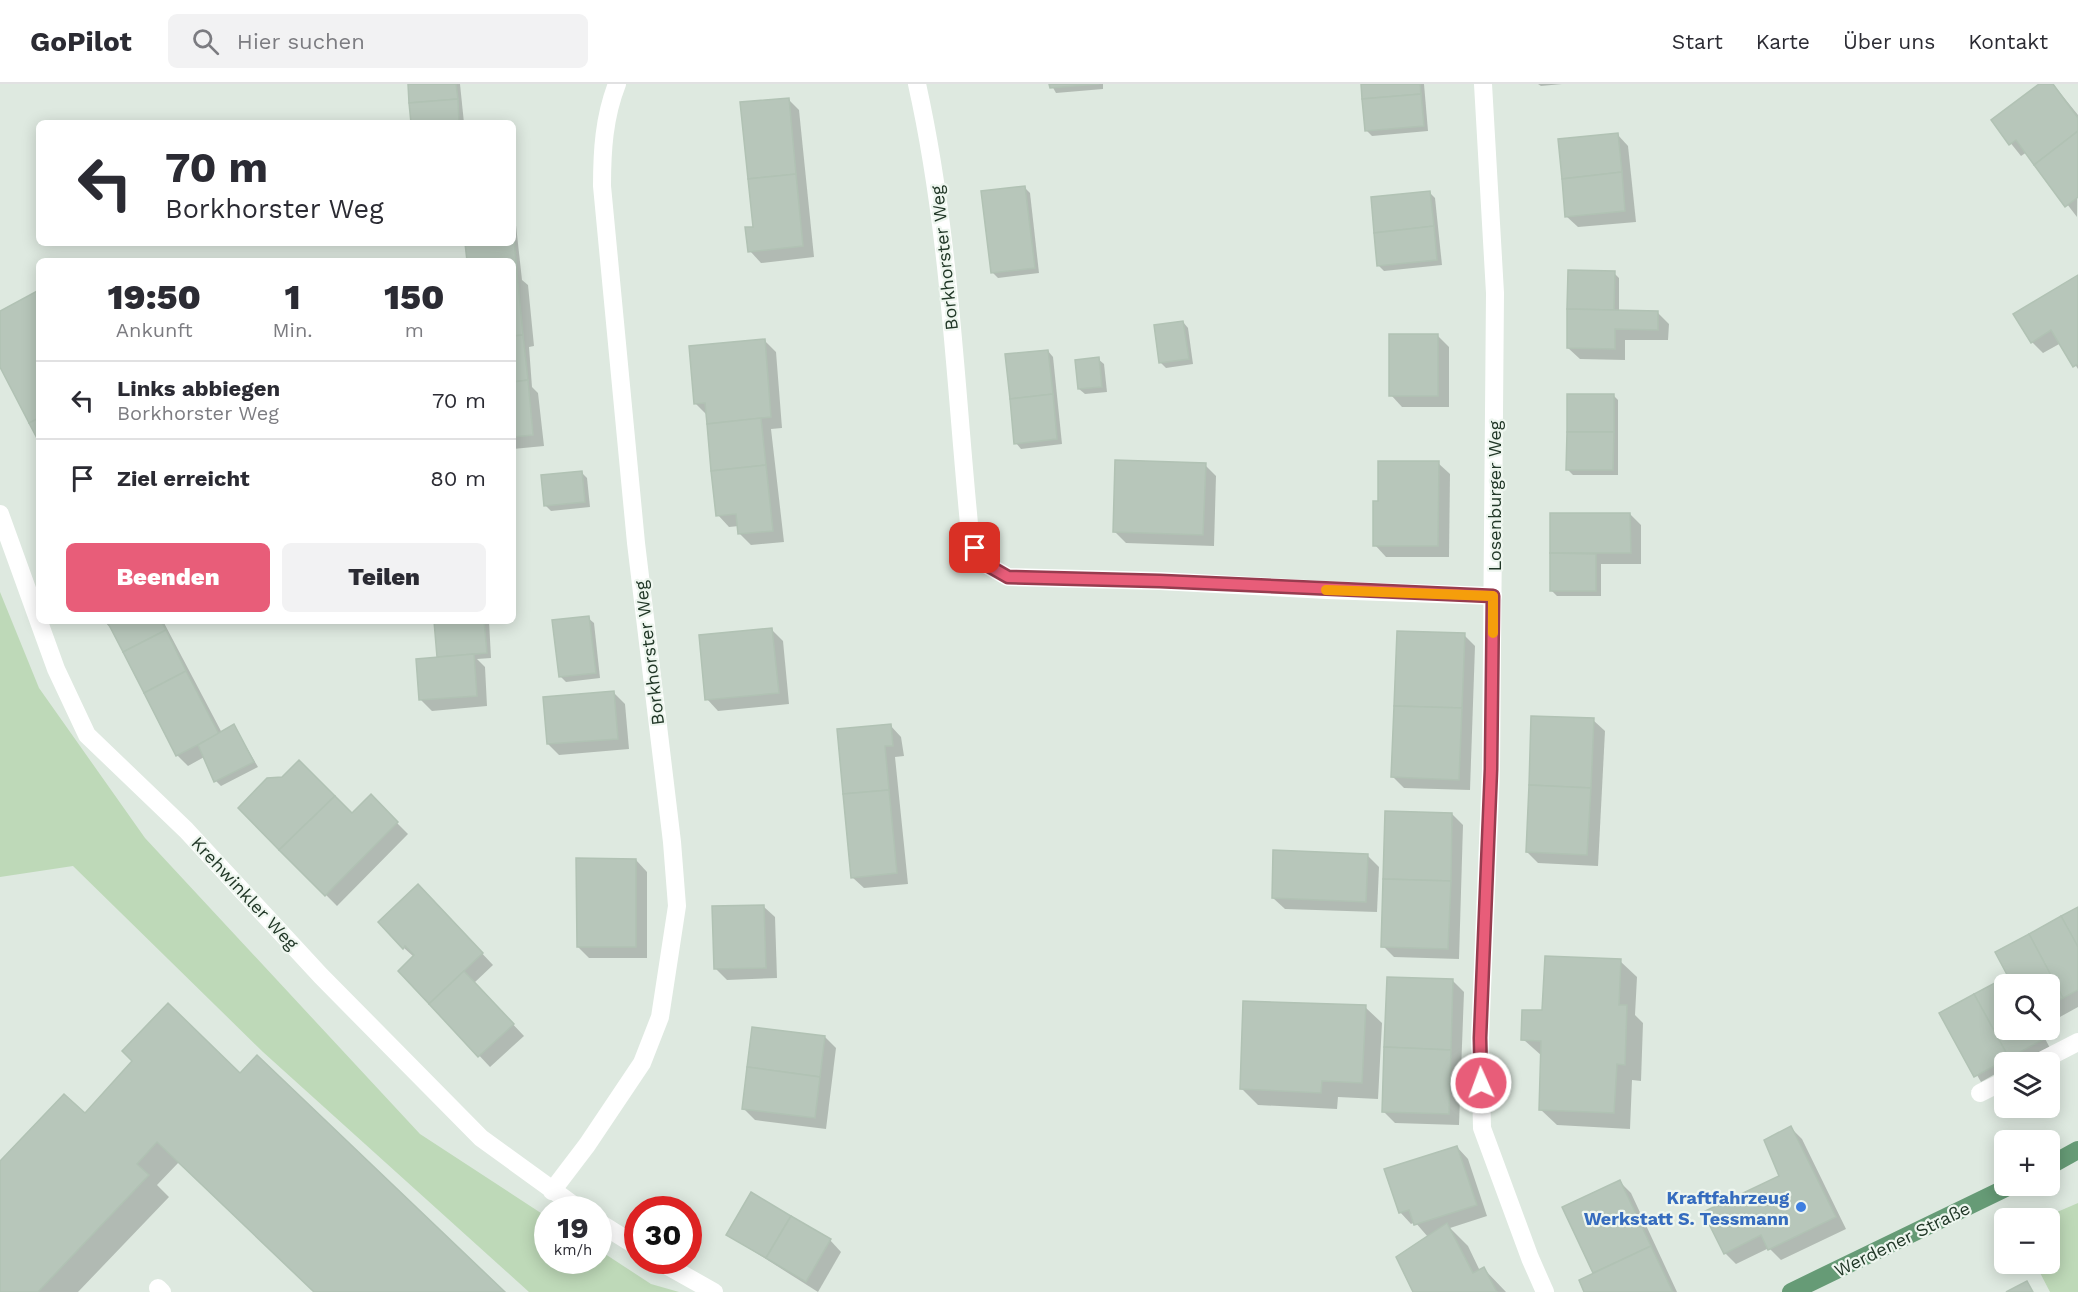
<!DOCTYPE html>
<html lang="de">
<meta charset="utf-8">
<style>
body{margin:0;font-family:"Work Sans",sans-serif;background:#f2f2f3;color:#2b2b33;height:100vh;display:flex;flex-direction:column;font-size:22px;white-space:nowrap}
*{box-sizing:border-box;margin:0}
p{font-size:20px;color:#7c7c81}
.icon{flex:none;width:33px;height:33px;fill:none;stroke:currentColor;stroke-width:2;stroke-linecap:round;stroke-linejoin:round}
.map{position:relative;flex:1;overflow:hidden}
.side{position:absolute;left:36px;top:174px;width:480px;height:366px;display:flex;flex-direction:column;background:#fff;border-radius:9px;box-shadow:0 3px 15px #0003}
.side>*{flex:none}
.banner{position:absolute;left:36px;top:36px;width:480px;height:126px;border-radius:9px;box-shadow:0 3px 15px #0003;background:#fff;color:#2b2b33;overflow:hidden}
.fabs{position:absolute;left:1994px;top:890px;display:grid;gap:12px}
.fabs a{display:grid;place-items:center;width:66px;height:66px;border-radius:9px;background:#fff;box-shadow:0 3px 15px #0003;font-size:30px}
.speed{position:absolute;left:534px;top:1112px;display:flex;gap:12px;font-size:30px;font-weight:700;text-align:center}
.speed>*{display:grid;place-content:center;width:78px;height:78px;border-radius:50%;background:#fff;box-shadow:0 3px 15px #0003;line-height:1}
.speed small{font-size:15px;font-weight:400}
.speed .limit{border:9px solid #d22;background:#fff;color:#111}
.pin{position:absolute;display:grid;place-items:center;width:51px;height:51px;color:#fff;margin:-26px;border-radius:12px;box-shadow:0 3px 9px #0006}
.me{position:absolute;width:66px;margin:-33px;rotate:358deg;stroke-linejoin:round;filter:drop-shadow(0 0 4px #0008)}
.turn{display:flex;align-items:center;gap:21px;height:126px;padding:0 30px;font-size:27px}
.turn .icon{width:78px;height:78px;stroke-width:2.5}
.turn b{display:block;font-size:42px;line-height:51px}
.eta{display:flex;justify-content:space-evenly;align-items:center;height:102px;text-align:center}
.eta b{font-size:36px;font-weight:800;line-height:42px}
.cta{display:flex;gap:12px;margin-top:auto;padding:12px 30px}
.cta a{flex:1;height:69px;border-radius:9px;background:#e85d79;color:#fff;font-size:24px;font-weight:800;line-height:69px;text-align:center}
.cta a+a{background:#f2f2f3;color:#2b2b33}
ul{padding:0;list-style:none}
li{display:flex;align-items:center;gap:18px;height:78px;padding:0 30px;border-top:2px solid #e1e1e2}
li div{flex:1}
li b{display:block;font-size:22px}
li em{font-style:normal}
header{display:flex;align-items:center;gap:36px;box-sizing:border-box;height:84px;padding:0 30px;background:#fff;border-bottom:2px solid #e1e1e2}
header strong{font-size:28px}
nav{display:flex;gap:33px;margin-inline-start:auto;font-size:21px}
.search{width:420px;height:54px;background:#f2f2f3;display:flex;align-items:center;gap:15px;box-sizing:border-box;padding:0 21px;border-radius:9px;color:#7c7c81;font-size:22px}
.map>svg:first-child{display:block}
</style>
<header>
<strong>GoPilot</strong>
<div class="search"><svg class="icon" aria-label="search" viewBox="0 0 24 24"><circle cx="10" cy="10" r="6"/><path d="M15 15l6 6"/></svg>Hier suchen</div>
<nav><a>Start</a><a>Karte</a><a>Über uns</a><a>Kontakt</a></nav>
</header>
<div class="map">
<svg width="2078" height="1208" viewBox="0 0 2078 1208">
<rect width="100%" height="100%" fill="#dee9e0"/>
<g fill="#bed9b8">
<path d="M 0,508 L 39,604 L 145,754 L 420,1050 L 547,1133 L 548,1176 L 598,1176 L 599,1166 L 651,1200 L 679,1208 L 529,1208 L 263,968 L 73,782 L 0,793 Z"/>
<path d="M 2078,1119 L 2078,1208 L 2050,1208 L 2035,1179 L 2049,1179 L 2049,1134 L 2043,1134 Z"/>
</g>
<g fill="#0003">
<path d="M 409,0 L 460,0 L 464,39 L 413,39 Z"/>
<path d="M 1051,0 L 1103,0 L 1103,5 L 1056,9 Z"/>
<path d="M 1363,0 L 1424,0 L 1428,47 L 1372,52 L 1367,47 Z"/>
<path d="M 1538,0 L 1562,0 L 1541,2 Z"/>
<path d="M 2042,0 L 2053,0 L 2078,31 L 2077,133 L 2027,68 L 2021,72 L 1993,37 Z"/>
<path d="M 788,15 L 799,26 L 814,173 L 761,179 L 750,167 Z"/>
<path d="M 1617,50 L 1628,62 L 1636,138 L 1578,143 L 1566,132 Z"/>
<path d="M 1024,103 L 1030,109 L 1039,189 L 998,194 L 992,188 Z"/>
<path d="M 1430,109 L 1435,114 L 1442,181 L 1384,187 L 1379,182 Z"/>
<path d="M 513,114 L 522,196 L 528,201 L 534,262 L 529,263 L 532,303 L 538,309 L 544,362 L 513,365 L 513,177 L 469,177 L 467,159 L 513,159 Z"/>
<path d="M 1569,188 L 1614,189 L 1619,194 L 1619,228 L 1658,229 L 1669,240 L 1668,256 L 1625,256 L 1625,276 L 1580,275 L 1568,264 Z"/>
<path d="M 2078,193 L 2078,285 L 2061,259 L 2043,269 L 2032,258 Z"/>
<path d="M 1183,238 L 1188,244 L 1193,280 L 1166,284 L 1161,279 Z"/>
<path d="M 1437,251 L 1449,263 L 1449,323 L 1402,323 L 1391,311 Z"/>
<path d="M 764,256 L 776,268 L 782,344 L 771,345 L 784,458 L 751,461 L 740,450 L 739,442 L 729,443 L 718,431 L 707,331 L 695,319 Z"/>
<path d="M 1048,267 L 1053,273 L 1062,360 L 1021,365 L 1016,359 Z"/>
<path d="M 1098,275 L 1104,280 L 1107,308 L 1085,310 L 1079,305 Z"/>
<path d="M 1613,311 L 1618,316 L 1618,391 L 1573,391 L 1568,386 Z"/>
<path d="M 1438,379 L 1450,390 L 1449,473 L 1386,473 L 1375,461 L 1380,418 Z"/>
<path d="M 1205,381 L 1216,392 L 1214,462 L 1126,459 L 1114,447 Z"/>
<path d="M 582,389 L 587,394 L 590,423 L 551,427 L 546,422 Z"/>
<path d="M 1551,430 L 1630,430 L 1641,441 L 1641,480 L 1601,480 L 1601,512 L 1557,512 L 1551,506 Z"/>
<path d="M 588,534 L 594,539 L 600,594 L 566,598 L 560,592 Z"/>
<path d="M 104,537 L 163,537 L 222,649 L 234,642 L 258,683 L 221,702 L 216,697 L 206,672 L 188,682 L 177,671 L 114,548 Z"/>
<path d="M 436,537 L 489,537 L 491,574 L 477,575 L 485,583 L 487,622 L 432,627 L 421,616 L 438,574 Z"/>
<path d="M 772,546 L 783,557 L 789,620 L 718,627 L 707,615 Z"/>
<path d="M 1464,551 L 1475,562 L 1470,706 L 1404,704 L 1393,693 Z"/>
<path d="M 614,609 L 625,620 L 629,665 L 559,671 L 548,660 Z"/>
<path d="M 1593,636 L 1605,647 L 1598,782 L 1538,779 L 1527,768 Z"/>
<path d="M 890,641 L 901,653 L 904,672 L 895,673 L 908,800 L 864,804 L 852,793 Z"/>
<path d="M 371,713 L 408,750 L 337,822 L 240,724 L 352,731 Z"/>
<path d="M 1452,730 L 1463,741 L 1459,875 L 1394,873 L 1383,862 Z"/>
<path d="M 1368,772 L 1379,783 L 1377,828 L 1285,825 L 1273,814 Z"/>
<path d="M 636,776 L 647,788 L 647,874 L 589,874 L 578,863 Z"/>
<path d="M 429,813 L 493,881 L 474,899 L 524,952 L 490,983 L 400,887 L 414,873 L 404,864 Z"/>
<path d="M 763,822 L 775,833 L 777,894 L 727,896 L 716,885 Z"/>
<path d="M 2078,825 L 2078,923 L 2049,939 L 2049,900 L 2004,900 L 2004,945 L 2040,945 L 2052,968 L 2033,978 L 2004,978 L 2004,985 L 1981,998 L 1941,929 L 2010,892 Z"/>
<path d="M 1620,877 L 1637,893 L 1635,931 L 1643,939 L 1641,997 L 1632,996 L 1630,1045 L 1557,1041 L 1540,1025 L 1542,972 L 1523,955 L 1544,928 Z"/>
<path d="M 1453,897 L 1464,908 L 1459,1041 L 1395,1039 L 1384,1028 Z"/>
<path d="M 1365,923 L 1382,939 L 1378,1015 L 1338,1013 L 1337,1025 L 1258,1021 L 1242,1005 Z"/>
<path d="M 825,953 L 836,964 L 826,1045 L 755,1036 L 744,1025 Z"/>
<path d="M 240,991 L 502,1208 L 315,1208 L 179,1078 L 157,1101 L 169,1113 L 78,1208 L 0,1208 L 0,1079 L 85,1031 Z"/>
<path d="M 1791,1044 L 1802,1055 L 1846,1145 L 1781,1176 L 1769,1164 L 1736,1180 L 1725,1169 L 1781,1092 Z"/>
<path d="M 1457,1063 L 1468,1075 L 1487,1132 L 1450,1144 L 1468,1162 L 1480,1187 L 1484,1185 L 1506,1208 L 1414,1208 L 1428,1153 L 1415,1138 L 1411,1140 L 1400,1128 Z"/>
<path d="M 1620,1098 L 1631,1109 L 1677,1208 L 1586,1208 L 1595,1190 L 1564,1124 Z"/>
<path d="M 728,1151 L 830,1156 L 841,1168 L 818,1208 Z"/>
</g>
<g fill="#b7c6ba" stroke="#b1c2b4" stroke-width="1.5">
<path d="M 408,0 L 456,0 L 458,15 L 409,19 Z"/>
<path d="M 1049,0 L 1099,0 L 1050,4 Z"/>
<path d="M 1361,0 L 1420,0 L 1421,10 L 1362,15 Z"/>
<path d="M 2039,0 L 2053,0 L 2078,34 L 2078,47 L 2034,81 L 2016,56 L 2009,61 L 1991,36 Z"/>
<path d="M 1421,10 L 1424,42 L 1365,47 L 1362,15 Z"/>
<path d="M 789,14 L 796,90 L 748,95 L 740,18 Z"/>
<path d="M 458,15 L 459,39 L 411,39 L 409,19 Z"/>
<path d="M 2078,47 L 2078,113 L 2065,123 L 2034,81 Z"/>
<path d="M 1618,49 L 1622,88 L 1562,95 L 1558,55 Z"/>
<path d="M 1622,88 L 1625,127 L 1565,133 L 1562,95 Z"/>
<path d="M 796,90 L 803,162 L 748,168 L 745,143 L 753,143 L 748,95 Z"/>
<path d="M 1025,102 L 1035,184 L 991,189 L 981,107 Z"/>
<path d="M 1430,107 L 1434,142 L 1374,149 L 1371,113 Z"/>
<path d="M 1434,142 L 1437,176 L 1377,182 L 1374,149 Z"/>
<path d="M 513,143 L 517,189 L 513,189 L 513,177 L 467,177 L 465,159 L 513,159 Z"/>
<path d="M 1568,186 L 1615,187 L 1614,226 L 1567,225 Z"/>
<path d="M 513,189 L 517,189 L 523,251 L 513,252 Z"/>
<path d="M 2078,191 L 2078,280 L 2073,283 L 2051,246 L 2031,259 L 2013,230 Z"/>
<path d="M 39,206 L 39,334 L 29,339 L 0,283 L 0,227 Z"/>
<path d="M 1567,225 L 1658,227 L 1658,246 L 1615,245 L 1615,265 L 1567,264 Z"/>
<path d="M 1183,237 L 1189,275 L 1159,279 L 1154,241 Z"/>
<rect x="1389" y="250" width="49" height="62"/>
<path d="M 523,251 L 528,296 L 513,298 L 513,252 Z"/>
<path d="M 765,255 L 771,333 L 707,340 L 705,319 L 694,320 L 689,262 Z"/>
<path d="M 1048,266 L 1053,310 L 1010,315 L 1005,270 Z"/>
<path d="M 1099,273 L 1102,303 L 1078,305 L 1075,276 Z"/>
<path d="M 528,296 L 533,351 L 513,353 L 513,298 Z"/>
<path d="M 1053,310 L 1057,355 L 1014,360 L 1010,315 Z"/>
<rect x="1567" y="310" width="47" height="38"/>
<path d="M 39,334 L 39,358 L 29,339 Z"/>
<path d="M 761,334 L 766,381 L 711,387 L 707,340 Z"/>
<path d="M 1567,348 L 1614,348 L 1613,386 L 1566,386 Z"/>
<path d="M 1115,376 L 1206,379 L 1203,451 L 1113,448 Z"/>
<path d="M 1378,377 L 1439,377 L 1438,462 L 1373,462 L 1373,417 L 1378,417 Z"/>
<path d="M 766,381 L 773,447 L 738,450 L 736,430 L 716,432 L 711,387 Z"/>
<path d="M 582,387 L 585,418 L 544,422 L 541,391 Z"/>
<path d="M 1550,429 L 1630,429 L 1631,469 L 1550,469 Z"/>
<path d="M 1550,469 L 1596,470 L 1596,507 L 1550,507 Z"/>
<path d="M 589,532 L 596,589 L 559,593 L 552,536 Z"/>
<path d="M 111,537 L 161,537 L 166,546 L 123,568 L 108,539 Z"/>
<path d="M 434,537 L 484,537 L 487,569 L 437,573 Z"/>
<path d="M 772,544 L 779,609 L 705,616 L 699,551 Z"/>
<path d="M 166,546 L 186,587 L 144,609 L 123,568 Z"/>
<path d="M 1397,547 L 1465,549 L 1462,624 L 1394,622 Z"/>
<path d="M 474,570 L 477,612 L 419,616 L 416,575 Z"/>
<path d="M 186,587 L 219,650 L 176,672 L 144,609 Z"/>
<path d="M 614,607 L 618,655 L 547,660 L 543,613 Z"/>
<path d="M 1394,622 L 1462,624 L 1459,696 L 1391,693 Z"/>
<path d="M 1531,632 L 1594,634 L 1591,704 L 1529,701 Z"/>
<path d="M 234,640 L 254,678 L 214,698 L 198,661 Z"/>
<path d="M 891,640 L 893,662 L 885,662 L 889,706 L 843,710 L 837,645 Z"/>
<path d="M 299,676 L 335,712 L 279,766 L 238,724 L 267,694 L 282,693 Z"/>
<path d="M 1529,701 L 1591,704 L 1587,771 L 1526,768 Z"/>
<path d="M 889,706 L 897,789 L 851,794 L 843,710 Z"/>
<path d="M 371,710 L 398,738 L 325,812 L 279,766 L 335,712 L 352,729 Z"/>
<path d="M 1385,727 L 1452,729 L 1451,797 L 1383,795 Z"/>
<path d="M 1273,766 L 1368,770 L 1366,818 L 1272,814 Z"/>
<path d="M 576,774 L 636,775 L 636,863 L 577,863 Z"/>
<path d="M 1383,795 L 1451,797 L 1448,865 L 1381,863 Z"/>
<path d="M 418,800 L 483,869 L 429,920 L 398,887 L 414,871 L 405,862 L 403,865 L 378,838 Z"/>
<path d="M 764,821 L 766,884 L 714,885 L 712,822 Z"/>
<path d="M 2078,823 L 2078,863 L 2061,832 Z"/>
<path d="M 2061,832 L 2078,863 L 2078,906 L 2063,914 L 2029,850 Z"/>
<path d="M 2029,850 L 2063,914 L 2049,922 L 2049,900 L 2012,900 L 1995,868 Z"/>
<path d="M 1545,872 L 1621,875 L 1619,921 L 1627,921 L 1625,981 L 1617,980 L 1614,1029 L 1539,1026 L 1541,957 L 1521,956 L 1522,926 L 1542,926 Z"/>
<path d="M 464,887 L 514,940 L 478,973 L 429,920 Z"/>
<path d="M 2008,892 L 2012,900 L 2004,900 L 2004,945 L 2036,945 L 2042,956 L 2009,974 L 1974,910 Z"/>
<path d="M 1387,893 L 1453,895 L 1451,966 L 1384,963 Z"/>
<path d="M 1974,910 L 2009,974 L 1974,993 L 1939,929 Z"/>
<path d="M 1243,917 L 1366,921 L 1362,999 L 1322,997 L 1321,1009 L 1240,1005 Z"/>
<path d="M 168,919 L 240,989 L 257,971 L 505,1208 L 314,1208 L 157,1058 L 137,1080 L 149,1091 L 38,1208 L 0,1208 L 0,1077 L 64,1010 L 85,1029 L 132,977 L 122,967 Z"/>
<path d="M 752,943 L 825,952 L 820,993 L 747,983 Z"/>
<path d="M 1384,963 L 1451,966 L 1449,1030 L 1382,1028 Z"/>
<path d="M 747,983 L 820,993 L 815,1034 L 742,1025 Z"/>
<path d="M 1791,1042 L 1836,1133 L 1768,1166 L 1761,1151 L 1724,1170 L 1703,1128 L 1779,1092 L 1764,1056 Z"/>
<path d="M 1457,1062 L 1477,1121 L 1414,1141 L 1409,1126 L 1399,1129 L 1384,1085 Z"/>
<path d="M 1620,1096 L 1651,1162 L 1593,1189 L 1562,1123 Z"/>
<path d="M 751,1108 L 791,1132 L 766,1174 L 726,1151 Z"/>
<path d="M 791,1132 L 831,1155 L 806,1198 L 766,1174 Z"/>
<path d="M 1447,1139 L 1473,1189 L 1484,1183 L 1497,1208 L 1413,1208 L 1396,1173 Z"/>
<path d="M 1651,1162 L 1673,1208 L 1584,1208 L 1579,1196 Z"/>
<path d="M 2027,1197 L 2033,1208 L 2006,1208 Z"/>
</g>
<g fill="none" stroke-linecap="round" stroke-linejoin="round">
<g stroke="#fff" stroke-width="18">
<path d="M 917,0 C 950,148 955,300 970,450 L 980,477 L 1008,493 L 1160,497 L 1327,506 L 1493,512"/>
<path d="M 1483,0 L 1495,209 L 1491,685 L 1480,954 L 1482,1044 L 1530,1174 L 1545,1208"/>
<path d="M 0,430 L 56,585 L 87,651 L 186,746 L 321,892 L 481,1054 L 579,1125"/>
<path d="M 2039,978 L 2078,958"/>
<path d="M 1980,1009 L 2004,997"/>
<path d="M 552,1107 L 587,1061 L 642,979 L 660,933 L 677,822 L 672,758 L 636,459 L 602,102 C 602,67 604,33 617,0"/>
<path d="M 598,1138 L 638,1163"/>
<path d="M 657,1176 L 714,1208"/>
<path d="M 158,1204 L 162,1208"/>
</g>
<g stroke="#669b76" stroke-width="18">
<path d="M 2049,1082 L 2078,1066"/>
<path d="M 1791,1208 L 2012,1101"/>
</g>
</g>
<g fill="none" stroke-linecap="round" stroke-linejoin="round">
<defs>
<path id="route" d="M 975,464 L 980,477 L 1008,493 L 1160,497 L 1493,512 L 1491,685 L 1480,954 L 1481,999"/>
</defs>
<use href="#route" stroke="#973c4f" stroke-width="15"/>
<use href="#route" stroke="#e85d79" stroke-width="10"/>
<path stroke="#f59e0b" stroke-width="10" d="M 1326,506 L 1493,512 L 1493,549"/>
</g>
<circle fill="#3f7fe0" stroke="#eef6ef" stroke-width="2" cx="1801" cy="1123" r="6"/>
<g text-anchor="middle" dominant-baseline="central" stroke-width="4.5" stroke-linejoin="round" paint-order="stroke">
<g font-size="18" fill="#213727" stroke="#eef6ef">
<text transform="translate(944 174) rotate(-96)">Borkhorster Weg</text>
<text transform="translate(1494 412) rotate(-90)">Losenburger Weg</text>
<text transform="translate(649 569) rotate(-97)">Borkhorster Weg</text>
<text transform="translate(245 809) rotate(47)">Krehwinkler Weg</text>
<text transform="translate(1902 1155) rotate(-26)">Werdener Straße</text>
</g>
<g font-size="18" font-weight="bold" fill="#366cbe" stroke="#eef6ef" text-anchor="end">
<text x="1789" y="1113">Kraftfahrzeug<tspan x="1789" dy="21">Werkstatt S. Tessmann</tspan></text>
</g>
</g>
</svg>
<div class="fabs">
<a><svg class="icon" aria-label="search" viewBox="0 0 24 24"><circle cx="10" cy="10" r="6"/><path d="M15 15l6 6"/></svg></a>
<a><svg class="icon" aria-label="layers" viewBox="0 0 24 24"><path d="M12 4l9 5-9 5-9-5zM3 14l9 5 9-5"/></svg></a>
<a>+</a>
<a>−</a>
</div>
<div class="speed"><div>19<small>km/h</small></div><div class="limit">30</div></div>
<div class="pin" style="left:975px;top:464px;background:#d93025"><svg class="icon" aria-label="arrive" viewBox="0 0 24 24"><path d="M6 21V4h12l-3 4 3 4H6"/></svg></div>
<svg class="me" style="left:1481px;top:999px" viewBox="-20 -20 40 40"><circle r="17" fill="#e85d79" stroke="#fff" stroke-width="3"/><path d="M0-11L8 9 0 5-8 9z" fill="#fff"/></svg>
<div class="banner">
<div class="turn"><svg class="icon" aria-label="left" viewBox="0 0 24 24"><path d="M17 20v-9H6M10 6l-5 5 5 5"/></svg><div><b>70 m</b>Borkhorster Weg</div></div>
</div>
<section class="side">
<div class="eta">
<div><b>19:50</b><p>Ankunft</p></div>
<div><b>1</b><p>Min.</p></div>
<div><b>150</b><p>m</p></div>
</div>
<ul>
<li><svg class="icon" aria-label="left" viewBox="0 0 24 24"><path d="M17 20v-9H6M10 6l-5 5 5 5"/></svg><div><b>Links abbiegen</b><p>Borkhorster Weg</p></div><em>70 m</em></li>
<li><svg class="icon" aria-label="arrive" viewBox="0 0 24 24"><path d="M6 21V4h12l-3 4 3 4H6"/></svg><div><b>Ziel erreicht</b></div><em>80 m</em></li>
</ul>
<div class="cta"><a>Beenden</a><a>Teilen</a></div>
</section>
</div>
